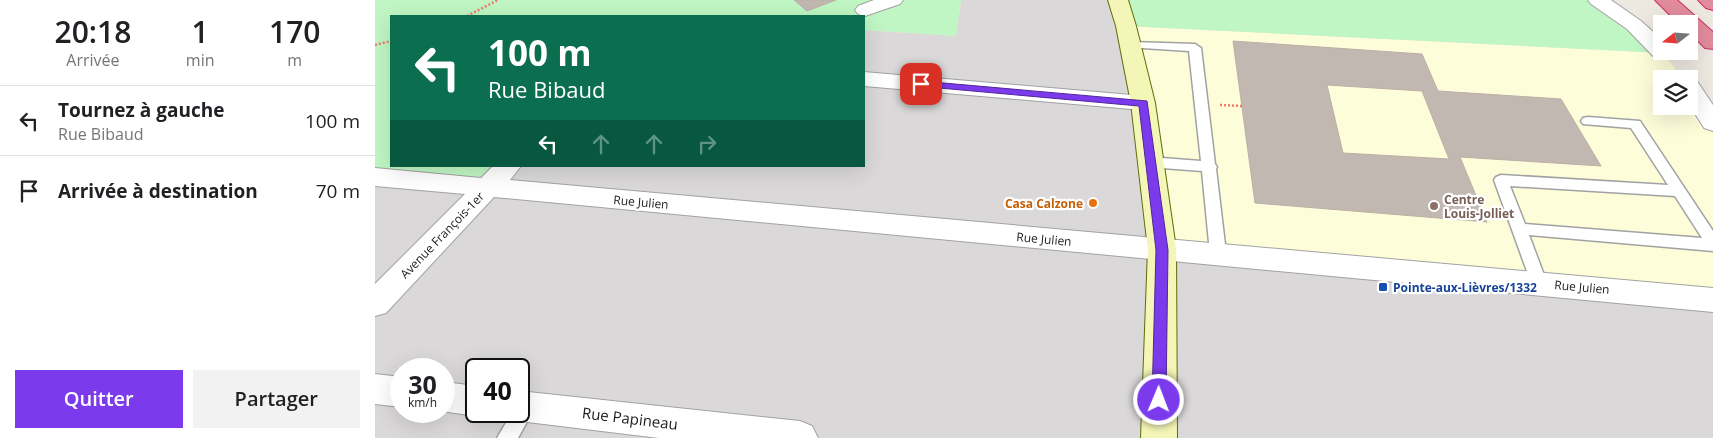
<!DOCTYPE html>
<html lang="fr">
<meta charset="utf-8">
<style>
body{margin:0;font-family:"Open Sans",sans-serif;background:#f2f2f2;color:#202124;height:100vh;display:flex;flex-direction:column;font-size:19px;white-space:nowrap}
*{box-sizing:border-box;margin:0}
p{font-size:16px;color:#757577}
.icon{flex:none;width:28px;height:28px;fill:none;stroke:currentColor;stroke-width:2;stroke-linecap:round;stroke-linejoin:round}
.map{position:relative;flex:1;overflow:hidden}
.side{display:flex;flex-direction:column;background:#fff;width:375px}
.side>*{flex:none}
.guide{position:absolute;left:15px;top:15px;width:475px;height:152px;border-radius:0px;box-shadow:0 5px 20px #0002;background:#0b6e4f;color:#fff;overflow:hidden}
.needle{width:32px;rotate:253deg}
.tools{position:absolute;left:1278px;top:15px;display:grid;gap:10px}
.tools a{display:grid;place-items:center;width:45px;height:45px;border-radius:0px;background:#fff;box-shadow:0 5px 20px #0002;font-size:25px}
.speed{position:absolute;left:15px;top:358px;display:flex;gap:10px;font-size:25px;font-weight:700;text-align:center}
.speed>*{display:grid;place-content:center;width:65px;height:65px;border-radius:50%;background:#fff;box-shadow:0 5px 20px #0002;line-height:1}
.speed small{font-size:12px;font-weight:400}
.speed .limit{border:2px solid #111;border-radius:8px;background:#fff;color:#111}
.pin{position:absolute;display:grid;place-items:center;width:42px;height:42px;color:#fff;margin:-21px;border-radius:10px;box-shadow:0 2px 8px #0006}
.me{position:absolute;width:55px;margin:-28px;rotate:1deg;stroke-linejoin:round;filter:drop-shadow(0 0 4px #0008)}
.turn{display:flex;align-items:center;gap:18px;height:105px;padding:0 15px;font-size:22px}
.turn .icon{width:65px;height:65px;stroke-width:2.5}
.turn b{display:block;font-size:35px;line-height:42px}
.lanes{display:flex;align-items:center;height:48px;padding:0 15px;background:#0003;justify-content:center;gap:25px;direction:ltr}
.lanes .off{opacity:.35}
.eta{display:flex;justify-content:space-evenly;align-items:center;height:85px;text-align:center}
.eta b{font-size:30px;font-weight:600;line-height:35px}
.button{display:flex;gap:10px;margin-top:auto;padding:10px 15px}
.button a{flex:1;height:58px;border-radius:0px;background:#7c3aed;color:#fff;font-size:20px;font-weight:600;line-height:58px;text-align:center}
.button a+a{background:#f2f2f2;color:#202124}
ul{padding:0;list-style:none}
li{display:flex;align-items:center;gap:15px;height:70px;padding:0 15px;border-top:1px solid #e0e0e0}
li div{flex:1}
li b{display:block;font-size:19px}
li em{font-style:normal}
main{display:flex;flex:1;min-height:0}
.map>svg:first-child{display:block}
</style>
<main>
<section class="side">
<div class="eta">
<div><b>20:18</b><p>Arrivée</p></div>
<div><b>1</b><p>min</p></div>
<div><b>170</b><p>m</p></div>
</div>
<ul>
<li><svg class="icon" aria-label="left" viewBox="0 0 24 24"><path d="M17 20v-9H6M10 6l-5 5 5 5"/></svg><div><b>Tournez à gauche</b><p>Rue Bibaud</p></div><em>100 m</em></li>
<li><svg class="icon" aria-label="arrive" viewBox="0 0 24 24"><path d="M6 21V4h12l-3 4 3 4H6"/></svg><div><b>Arrivée à destination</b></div><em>70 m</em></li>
</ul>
<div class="button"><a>Quitter</a><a>Partager</a></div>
</section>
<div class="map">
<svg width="1338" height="438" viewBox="0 0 1338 438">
<rect width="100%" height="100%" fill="#ede9e1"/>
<path fill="#dad8d8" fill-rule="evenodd" d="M 586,0 L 743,0 L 751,26 L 1338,300 L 1338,438 L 0,438 L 0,177 L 133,166 L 489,166 L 489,30 L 581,36 ZM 26,369 L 69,369 L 69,411 L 26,411 ZM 101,369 L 144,369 L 144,411 L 101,411 Z"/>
<path fill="#fdfdda" d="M 751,26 L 1288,53 L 1308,79 L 1286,79 L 1286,106 L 1314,106 L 1314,86 L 1338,123 L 1338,300 L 787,249 Z"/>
<g fill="#bff6c3">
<path d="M 0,0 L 586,0 L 581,36 L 489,30 L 489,16 L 16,16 L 16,166 L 133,166 L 113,188 L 0,177 Z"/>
<path d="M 743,0 L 1223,0 L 1259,25 L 1288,53 L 751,26 Z"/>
</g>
<g fill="#c1b8b1" stroke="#bdafa5" fill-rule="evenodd">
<path d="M 419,0 L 461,0 L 432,11 Z"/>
<path d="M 858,41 L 1047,54 L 1063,91 L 1186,99 L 1226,166 L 1085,157 L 1112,222 L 880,203 ZM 952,85 L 1047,91 L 1074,159 L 968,153 Z"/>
</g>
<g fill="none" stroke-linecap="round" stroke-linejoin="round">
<defs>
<g id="lane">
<path d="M 756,42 L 820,44 L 826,48 L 840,164 L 842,167 L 841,169 L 851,253 L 849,257 L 843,259 L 837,257 L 835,253 L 827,171 L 774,167 L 769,165 L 767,162 L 769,159 L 774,157 L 826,161 L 814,51 L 752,47 L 750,45 Z"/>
<path d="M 1213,117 L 1265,121 L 1338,231 L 1338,251 L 1154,235 L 1172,283 L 1170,288 L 1164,289 L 1158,288 L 1119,180 L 1121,177 L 1126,175 L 1293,185 L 1256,128 L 1208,124 L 1206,121 L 1208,118 ZM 1135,186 L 1300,196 L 1327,238 L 1150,224 Z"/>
<path d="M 151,399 L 158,401 L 160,407 L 143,438 L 122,438 L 138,411 L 144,411 L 144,401 Z"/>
</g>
<g id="street">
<path d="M 499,0 L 528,0 L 525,4 L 490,16 L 483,14 L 480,10 L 483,6 Z"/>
<path d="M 1213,0 L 1236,0 L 1266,21 L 1286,39 L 1286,51 L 1297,51 L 1294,56 L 1286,57 L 1278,56 L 1252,29 L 1216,4 Z"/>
<path d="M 489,72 L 768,96 L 776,98 L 780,103 L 776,108 L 768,110 L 489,86 Z"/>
<path d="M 1314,79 L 1322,81 L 1338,105 L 1338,131 L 1329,128 L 1314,104 Z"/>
<path d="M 118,166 L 146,166 L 135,180 L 1338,288 L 1338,312 L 119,197 L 11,313 L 0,316 L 0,284 L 90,194 L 0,186 L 0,168 L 106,178 Z"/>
<path d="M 0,374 L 26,377 L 26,407 L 0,404 Z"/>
<path d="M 69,382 L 101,386 L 101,411 L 113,412 L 101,416 L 66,411 L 69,411 Z"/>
<path d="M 144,391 L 425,421 L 437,426 L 443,438 L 284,438 L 144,421 L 132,417 L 129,411 L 144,411 Z"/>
</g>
<path id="secondary" d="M 733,0 L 753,0 L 761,26 L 780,103 L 801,249 L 802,438 L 766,438 L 773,249 L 756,103 L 741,26 Z"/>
<g id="highway">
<path d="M 1280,0 L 1302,0 L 1338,32 L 1338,49 L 1330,48 L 1314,32 L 1314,24 L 1304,24 Z"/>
<path d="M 1323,0 L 1338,0 L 1338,10 L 1331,8 Z"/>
</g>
</defs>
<use href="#lane" stroke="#a2a2a2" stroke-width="3"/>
<use href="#street" stroke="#a2a2a2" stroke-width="2"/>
<use href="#secondary" stroke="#616b0a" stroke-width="2"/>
<use href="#highway" stroke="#cd2c64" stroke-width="2"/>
<g stroke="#f2796d" stroke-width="2.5" stroke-dasharray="2 2" stroke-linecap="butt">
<path d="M 92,16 L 123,0"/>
<path d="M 0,45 L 16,41"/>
<path d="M 845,105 L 867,106"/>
</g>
<use href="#lane" fill="#fff" fill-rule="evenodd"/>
<use href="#street" fill="#fff" fill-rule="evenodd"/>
<use href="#secondary" fill="#f3f6b6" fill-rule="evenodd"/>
<use href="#highway" fill="#e18c9c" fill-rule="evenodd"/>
</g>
<path fill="#7c3aed" stroke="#51269a" d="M 546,81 L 772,101 L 793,250 L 791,400 L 789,405 L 784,407 L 779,405 L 777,400 L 781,250 L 764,106 L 542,86 L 542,82 Z"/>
<circle fill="#e8710a" stroke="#fff" stroke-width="2" cx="718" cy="203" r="5"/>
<circle fill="#8d6e63" stroke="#fff" stroke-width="2" cx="1059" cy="206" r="5"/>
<rect fill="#1a4fb4" stroke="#fff" stroke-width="2" x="1003" y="282" width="10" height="10" rx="2.5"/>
<g text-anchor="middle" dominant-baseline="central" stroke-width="4.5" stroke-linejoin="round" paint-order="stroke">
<g font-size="12" font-weight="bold" fill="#785e54" stroke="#fff" text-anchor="start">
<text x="1069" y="199">Centre<tspan x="1069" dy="14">Louis-Jolliet</tspan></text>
</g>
<g font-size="12" fill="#1b1b1b" stroke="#fff">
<text transform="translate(266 202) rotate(5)">Rue Julien</text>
<text transform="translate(67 235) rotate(-46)">Avenue François-1er</text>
<text transform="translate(669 239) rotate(5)">Rue Julien</text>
<text transform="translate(1207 287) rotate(5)">Rue Julien</text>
</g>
<g font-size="12" font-weight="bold" fill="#c56008" stroke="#fff" text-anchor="end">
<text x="708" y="203">Casa Calzone</text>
</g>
<g font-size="12" font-weight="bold" fill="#164399" stroke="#fff" text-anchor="start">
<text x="1018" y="287">Pointe-aux-Lièvres/1332</text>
</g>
<g font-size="15" fill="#1b1b1b" stroke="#fff">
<text transform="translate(255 418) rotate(7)">Rue Papineau</text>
</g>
</g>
</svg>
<div class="tools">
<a><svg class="needle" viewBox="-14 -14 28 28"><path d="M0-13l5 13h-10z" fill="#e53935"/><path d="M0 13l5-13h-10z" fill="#757577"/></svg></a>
<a><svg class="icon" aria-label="layers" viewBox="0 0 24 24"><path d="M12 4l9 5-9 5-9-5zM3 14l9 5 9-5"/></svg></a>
</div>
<div class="speed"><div>30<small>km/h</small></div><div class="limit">40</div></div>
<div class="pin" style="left:546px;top:84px;background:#d93025"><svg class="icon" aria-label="arrive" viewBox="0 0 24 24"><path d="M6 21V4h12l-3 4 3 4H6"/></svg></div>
<svg class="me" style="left:784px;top:400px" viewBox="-20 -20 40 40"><circle r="17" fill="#7c3aed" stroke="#fff" stroke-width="3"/><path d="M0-11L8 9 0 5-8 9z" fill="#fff"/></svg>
<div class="guide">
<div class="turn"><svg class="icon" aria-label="left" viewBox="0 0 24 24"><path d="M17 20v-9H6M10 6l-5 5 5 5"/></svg><div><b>100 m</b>Rue Bibaud</div></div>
<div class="lanes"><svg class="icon" aria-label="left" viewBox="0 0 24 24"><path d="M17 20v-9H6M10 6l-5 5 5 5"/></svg><svg class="icon off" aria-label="ahead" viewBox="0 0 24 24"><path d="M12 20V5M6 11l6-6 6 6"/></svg><svg class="icon off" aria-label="ahead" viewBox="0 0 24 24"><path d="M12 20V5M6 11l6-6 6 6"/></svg><svg class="icon off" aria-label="right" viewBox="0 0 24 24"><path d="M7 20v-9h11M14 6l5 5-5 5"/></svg></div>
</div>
</div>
</main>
